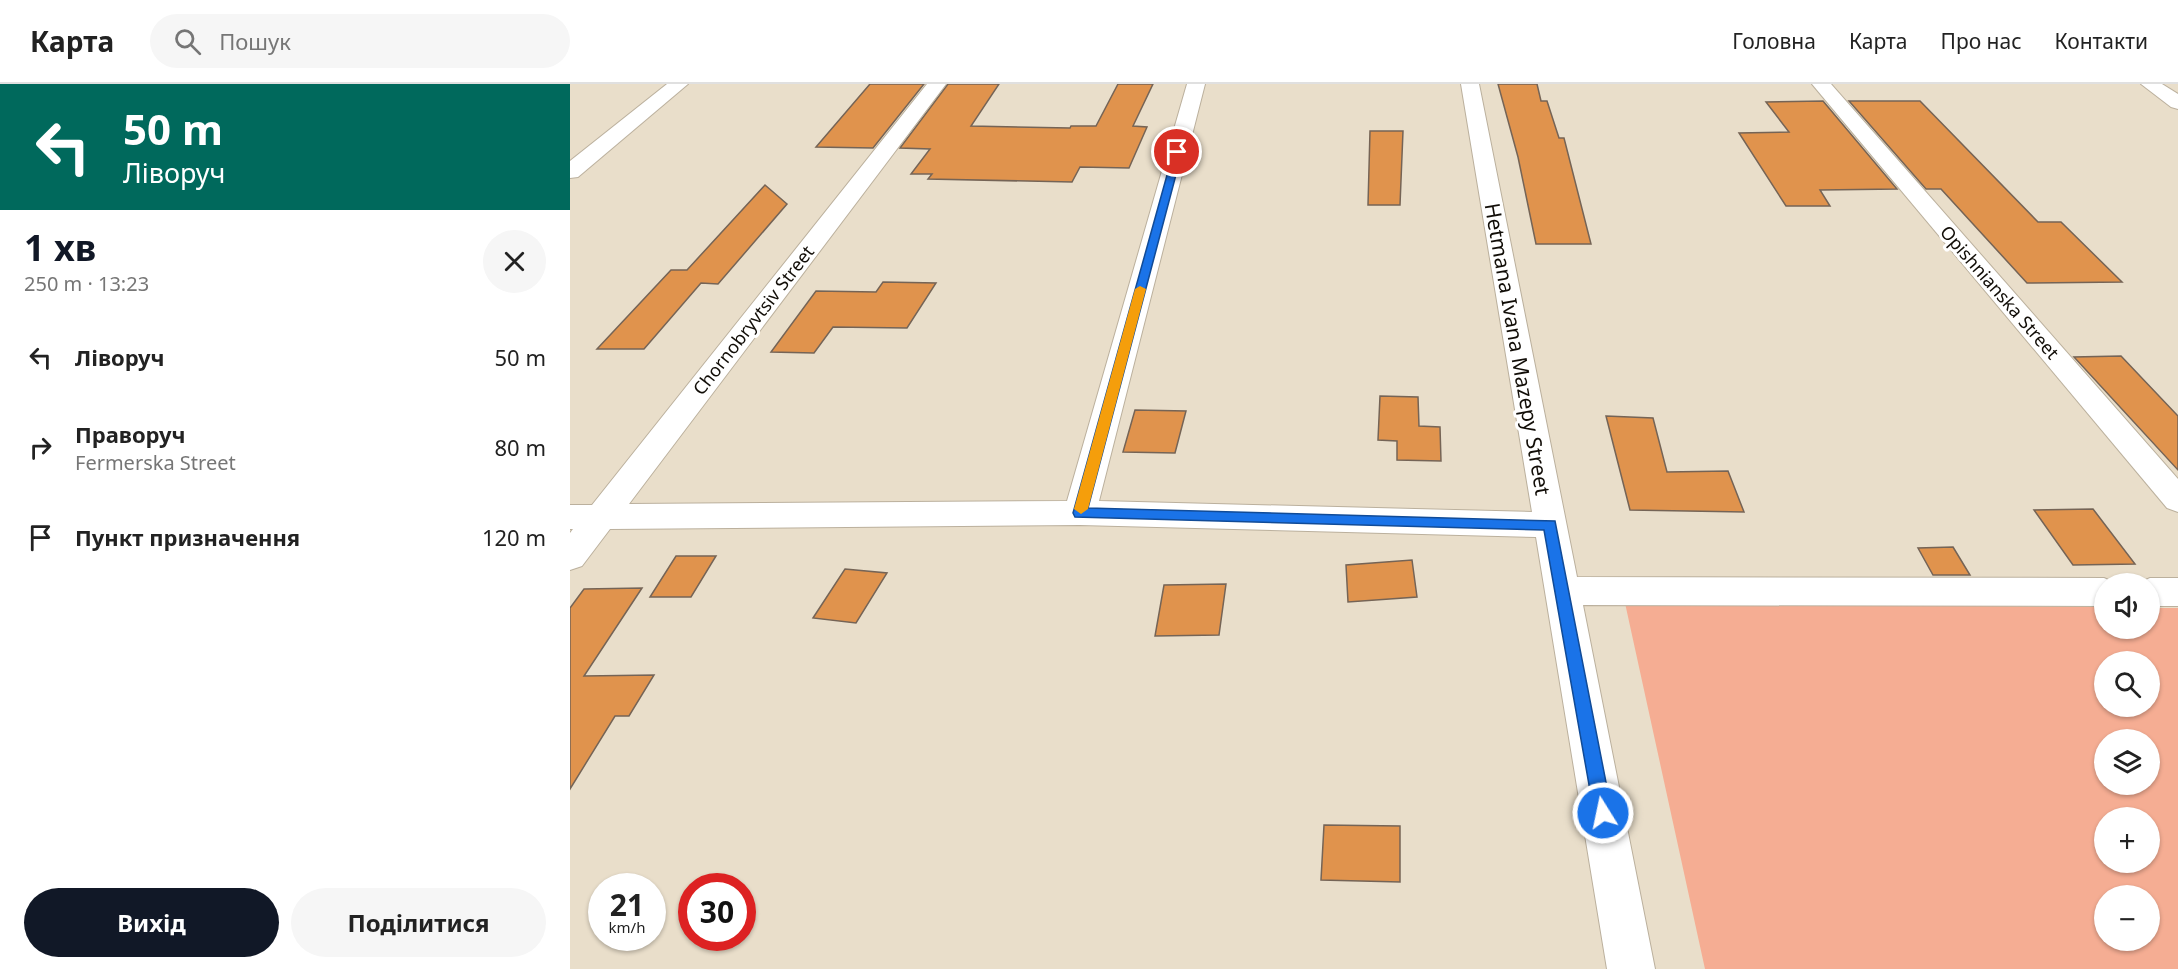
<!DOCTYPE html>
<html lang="uk">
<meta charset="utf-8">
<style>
body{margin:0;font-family:"Noto Sans",sans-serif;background:#f6f6f6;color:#222;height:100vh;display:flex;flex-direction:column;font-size:22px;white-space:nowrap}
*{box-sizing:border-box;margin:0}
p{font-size:20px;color:#767676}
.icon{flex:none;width:33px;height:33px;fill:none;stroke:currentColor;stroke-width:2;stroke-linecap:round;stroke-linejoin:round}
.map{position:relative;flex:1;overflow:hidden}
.details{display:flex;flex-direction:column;background:#fff;width:570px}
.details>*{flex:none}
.top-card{background:#00695c;color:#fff;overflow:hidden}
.controls{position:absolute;left:1524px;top:489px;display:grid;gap:12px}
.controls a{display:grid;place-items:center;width:66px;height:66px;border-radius:50%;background:#fff;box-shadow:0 2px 4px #0004;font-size:30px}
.speed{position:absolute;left:18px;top:789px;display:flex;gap:12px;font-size:30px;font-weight:700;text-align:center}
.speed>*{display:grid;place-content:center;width:78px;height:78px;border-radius:50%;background:#fff;box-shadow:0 2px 4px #0004;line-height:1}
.speed small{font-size:15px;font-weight:400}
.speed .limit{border:9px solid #d22;background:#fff;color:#111}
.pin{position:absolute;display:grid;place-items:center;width:51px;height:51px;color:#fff;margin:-26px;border:3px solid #fff;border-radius:50%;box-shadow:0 2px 6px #0007}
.me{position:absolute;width:66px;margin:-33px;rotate:350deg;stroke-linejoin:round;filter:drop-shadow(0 0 4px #0008)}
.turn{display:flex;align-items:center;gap:21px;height:126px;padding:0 24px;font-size:27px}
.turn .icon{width:78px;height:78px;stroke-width:2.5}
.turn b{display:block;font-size:42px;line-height:51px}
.round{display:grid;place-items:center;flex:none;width:63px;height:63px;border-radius:32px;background:#f6f6f6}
.overview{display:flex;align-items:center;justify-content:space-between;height:102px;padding:0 24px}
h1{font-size:36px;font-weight:700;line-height:45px;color:#111827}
.action{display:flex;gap:12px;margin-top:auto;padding:12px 24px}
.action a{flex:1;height:69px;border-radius:36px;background:#111827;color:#fff;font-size:24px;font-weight:700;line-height:69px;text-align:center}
.action a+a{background:#f6f6f6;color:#222}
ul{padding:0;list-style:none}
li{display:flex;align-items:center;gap:18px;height:90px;padding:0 24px}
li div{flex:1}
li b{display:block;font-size:22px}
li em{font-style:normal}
header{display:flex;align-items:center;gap:36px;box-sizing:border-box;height:84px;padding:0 30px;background:#fff;border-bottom:2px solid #e0e0e0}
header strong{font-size:28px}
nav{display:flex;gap:33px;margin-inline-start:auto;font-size:21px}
.search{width:420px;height:54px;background:#f6f6f6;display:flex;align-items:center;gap:15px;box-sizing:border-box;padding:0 21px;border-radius:33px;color:#767676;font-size:22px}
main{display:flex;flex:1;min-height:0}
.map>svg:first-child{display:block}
</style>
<header>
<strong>Карта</strong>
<div class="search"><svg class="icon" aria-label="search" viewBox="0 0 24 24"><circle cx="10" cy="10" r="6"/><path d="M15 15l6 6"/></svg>Пошук</div>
<nav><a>Головна</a><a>Карта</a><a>Про нас</a><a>Контакти</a></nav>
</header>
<main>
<section class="details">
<div class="top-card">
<div class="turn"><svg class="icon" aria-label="left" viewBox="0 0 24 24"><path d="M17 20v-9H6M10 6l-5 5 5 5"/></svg><div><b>50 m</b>Ліворуч</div></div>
</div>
<div class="overview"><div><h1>1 хв</h1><p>250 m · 13:23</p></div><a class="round"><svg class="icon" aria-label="close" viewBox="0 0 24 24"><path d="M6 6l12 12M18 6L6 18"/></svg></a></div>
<ul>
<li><svg class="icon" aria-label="left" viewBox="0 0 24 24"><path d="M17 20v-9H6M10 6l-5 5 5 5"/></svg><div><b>Ліворуч</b></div><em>50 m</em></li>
<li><svg class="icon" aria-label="right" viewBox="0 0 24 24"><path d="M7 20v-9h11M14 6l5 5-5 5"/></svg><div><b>Праворуч</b><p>Fermerska Street</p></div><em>80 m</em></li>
<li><svg class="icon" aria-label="arrive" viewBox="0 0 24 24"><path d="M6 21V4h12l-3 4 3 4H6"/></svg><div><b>Пункт призначення</b></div><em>120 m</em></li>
</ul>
<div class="action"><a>Вихід</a><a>Поділитися</a></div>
</section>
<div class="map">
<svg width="1608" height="885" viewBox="0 0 1608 885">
<rect width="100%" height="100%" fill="#e9deca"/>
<path fill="#f5ad93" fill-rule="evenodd" d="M 1055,519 L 1534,523 L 1534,544 L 1580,544 L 1580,524 L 1608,524 L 1608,885 L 1135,885 ZM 1534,578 L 1580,578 L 1580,622 L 1534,622 ZM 1534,656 L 1580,656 L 1580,700 L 1534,700 ZM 1534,734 L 1580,734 L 1580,778 L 1534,778 ZM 1534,812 L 1580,812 L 1580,856 L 1534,856 Z"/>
<g fill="#e0934d" stroke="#756456" stroke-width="1.5">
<path d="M 300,0 L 354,0 L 303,64 L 246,63 Z"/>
<path d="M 378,0 L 429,0 L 401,42 L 500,44 L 501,42 L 526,42 L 548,0 L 583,0 L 563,42 L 577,43 L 559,84 L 510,83 L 502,98 L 358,95 L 362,90 L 341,90 L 360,65 L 330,64 Z"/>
<path d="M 928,0 L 967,0 L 971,17 L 977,17 L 989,54 L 994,54 L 1021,160 L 966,160 L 948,73 Z"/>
<path d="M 1253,17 L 1327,105 L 1250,106 L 1260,122 L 1216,122 L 1169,49 L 1219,48 L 1196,18 Z"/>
<path d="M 1279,17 L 1350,17 L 1468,138 L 1491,138 L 1552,198 L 1457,199 L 1371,105 L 1356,105 Z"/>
<path d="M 800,47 L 833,47 L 830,121 L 798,121 Z"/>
<path d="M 195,101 L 217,120 L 148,200 L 131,199 L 74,265 L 27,265 L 101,186 L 117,186 Z"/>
<path d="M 313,198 L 366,199 L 337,244 L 263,243 L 244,269 L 201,268 L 246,207 L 306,208 Z"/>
<path d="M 1551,272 L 1608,332 L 1608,386 L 1504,273 Z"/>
<path d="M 810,312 L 848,313 L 849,342 L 870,343 L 871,377 L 827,376 L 827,357 L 808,356 Z"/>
<path d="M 565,326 L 616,327 L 605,369 L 553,368 Z"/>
<path d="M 1036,332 L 1083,334 L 1097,388 L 1158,387 L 1174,428 L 1060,426 Z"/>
<path d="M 1523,425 L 1565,480 L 1503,481 L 1464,426 Z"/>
<path d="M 1383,463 L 1400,491 L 1363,491 L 1348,464 Z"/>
<path d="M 106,472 L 146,472 L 121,513 L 80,513 Z"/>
<path d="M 842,476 L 847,513 L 778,518 L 776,481 Z"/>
<path d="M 275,485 L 317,489 L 286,539 L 243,534 Z"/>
<path d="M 656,500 L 649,551 L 585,552 L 594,501 Z"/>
<path d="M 72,504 L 14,592 L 84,591 L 59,632 L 45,632 L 0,705 L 0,524 L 14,505 Z"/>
<path d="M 754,741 L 830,742 L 830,798 L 751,796 Z"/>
</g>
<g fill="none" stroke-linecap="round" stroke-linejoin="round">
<defs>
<g id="minor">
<path d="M 97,0 L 118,0 L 8,93 L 0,94 L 0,77 Z"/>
<path d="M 357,0 L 376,0 L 59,420 L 497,417 L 617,0 L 635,0 L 529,417 L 962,428 L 891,0 L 909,0 L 1007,493 L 1534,494 L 1547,500 L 1534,500 L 1534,522 L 1013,521 L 1085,885 L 1037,885 L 966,453 L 510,441 L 40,445 L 12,482 L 0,486 L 0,449 L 3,445 L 0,445 L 0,421 L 22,421 Z"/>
<path d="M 1242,0 L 1261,0 L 1608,395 L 1608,428 L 1597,424 Z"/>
<path d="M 1571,0 L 1592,0 L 1608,10 L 1608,25 L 1601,23 Z"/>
<path d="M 1580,494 L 1608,494 L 1608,522 L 1580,522 L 1580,500 L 1567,500 Z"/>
</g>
</defs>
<use href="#minor" stroke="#bbb09d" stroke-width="2"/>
<use href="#minor" fill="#fff" fill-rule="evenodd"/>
</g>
<path fill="#1a73e8" stroke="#114b97" stroke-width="1.5" d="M 604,66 L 612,68 L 518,424 L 985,437 L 1042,729 L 1039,735 L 1033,738 L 1027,735 L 1024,729 L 974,446 L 505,433 L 503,429 Z"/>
<path fill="#f59e0b" d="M 570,202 L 576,205 L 518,425 L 511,430 L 504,425 L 565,205 Z"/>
<g text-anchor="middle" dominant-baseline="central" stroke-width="6" stroke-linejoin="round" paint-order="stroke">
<g font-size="18" fill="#110d07" stroke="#fff">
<text transform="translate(1430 208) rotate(49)">Opishnianska Street</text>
<text transform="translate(183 236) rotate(-52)">Chornobryvtsiv Street</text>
</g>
<g font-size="21" fill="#110d07" stroke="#fff">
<text transform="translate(948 265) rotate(80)">Hetmana Ivana Mazepy Street</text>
</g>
</g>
</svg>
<div class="controls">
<a><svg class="icon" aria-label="sound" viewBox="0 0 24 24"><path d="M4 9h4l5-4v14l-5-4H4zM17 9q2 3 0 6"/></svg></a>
<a><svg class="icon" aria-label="search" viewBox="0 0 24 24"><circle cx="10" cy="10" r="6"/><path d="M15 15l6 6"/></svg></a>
<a><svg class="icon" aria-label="layers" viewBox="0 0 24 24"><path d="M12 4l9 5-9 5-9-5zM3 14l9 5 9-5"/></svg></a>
<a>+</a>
<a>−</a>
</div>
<div class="speed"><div>21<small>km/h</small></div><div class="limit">30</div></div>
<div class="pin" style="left:607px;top:68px;background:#d93025"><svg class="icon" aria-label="arrive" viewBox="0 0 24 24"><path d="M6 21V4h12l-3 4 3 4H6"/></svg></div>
<svg class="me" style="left:1033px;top:729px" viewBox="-20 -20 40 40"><circle r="17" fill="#1a73e8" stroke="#fff" stroke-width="3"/><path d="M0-11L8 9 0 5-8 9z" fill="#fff"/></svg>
</div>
</main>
